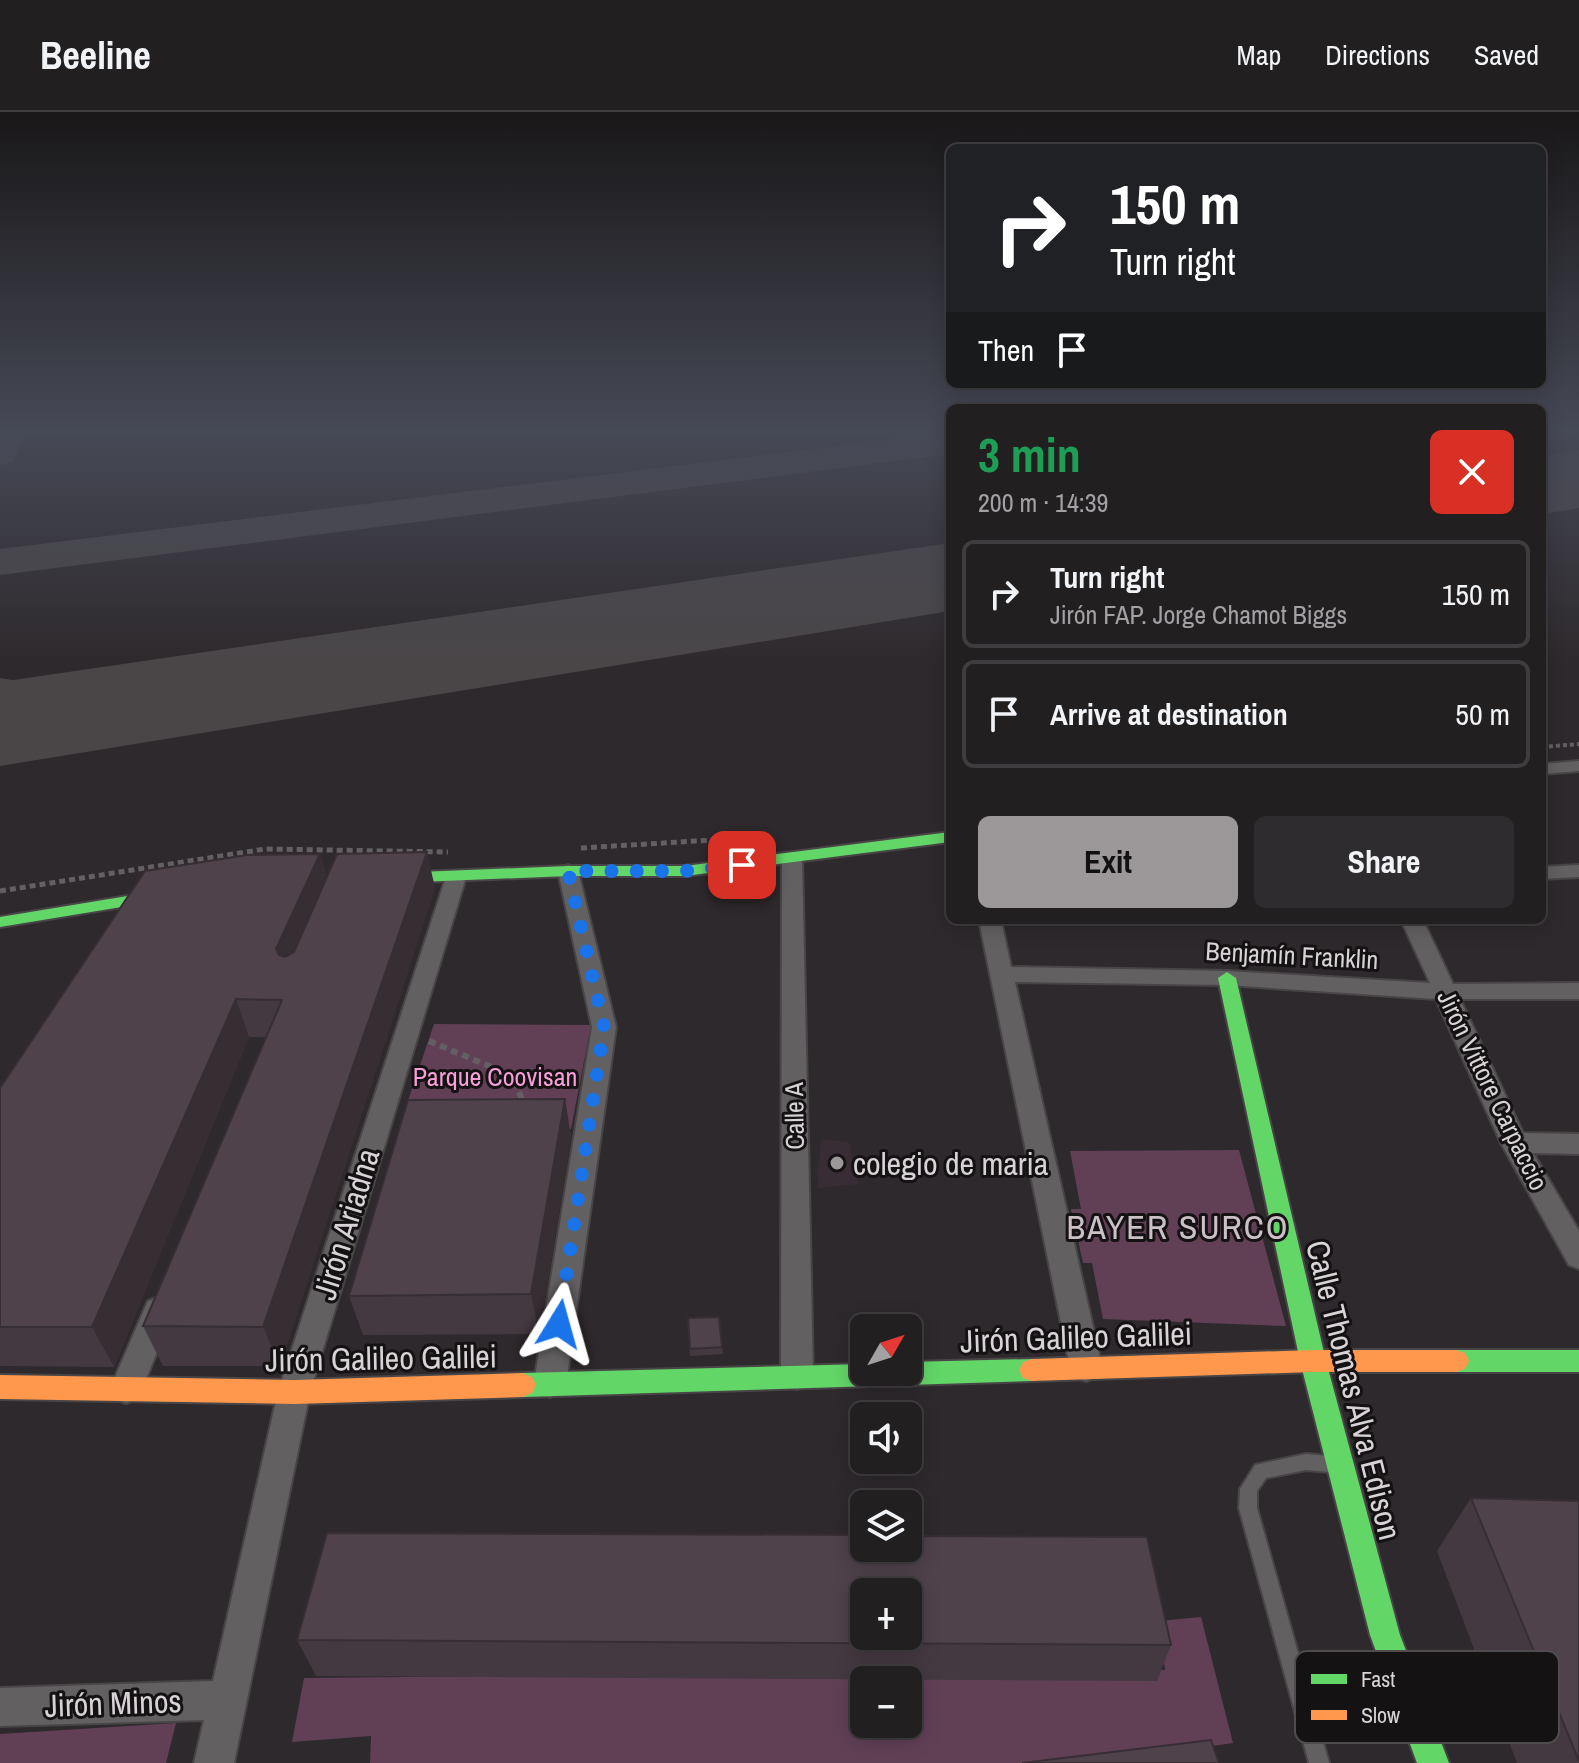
<!DOCTYPE html>
<meta charset="utf-8">
<style>
body{margin:0;font-family:"Archivo Narrow",sans-serif;background:#2e2c2e;color:#f1f3f6;height:100vh;display:flex;flex-direction:column;font-size:30px;white-space:nowrap}
*{box-sizing:border-box;margin:0}
p{font-size:26px;color:#a2a2a5}
.icon{flex:none;width:44px;height:44px;fill:none;stroke:currentColor;stroke-width:2;stroke-linecap:round;stroke-linejoin:round}
.map{position:relative;flex:1;overflow:hidden}
.details{position:absolute;left:946px;top:292px;width:600px;height:520px;display:flex;flex-direction:column;background:#221f21;border-radius:12px;box-shadow:0 4px 20px #0003,0 0 0 2px #3f3d3f}
.details>*{flex:none}
.banner{position:absolute;left:946px;top:32px;width:600px;height:244px;border-radius:12px;box-shadow:0 4px 20px #0003,0 0 0 2px #3f3d3f;background:#202124;color:#fff;overflow:hidden}
.needle{width:52px;rotate:51deg}
.tools{position:absolute;left:850px;top:1202px;display:grid;gap:16px}
.tools a{display:grid;place-items:center;width:72px;height:72px;border-radius:12px;background:#221f21;box-shadow:0 4px 20px #0003,0 0 0 2px #3f3d3f;font-size:40px}
.pin{position:absolute;display:grid;place-items:center;width:68px;height:68px;color:#fff;margin:-34px;border-radius:16px;box-shadow:0 4px 12px #0006}
.me{position:absolute;width:88px;margin:-44px;rotate:8deg;stroke-linejoin:round;filter:drop-shadow(0 0 6px #0008)}
.turn{display:flex;align-items:center;gap:28px;height:168px;padding:0 32px;font-size:36px}
.turn .icon{width:104px;height:104px;stroke-width:2.5}
.turn b{display:block;font-size:56px;line-height:68px}
.then{display:flex;align-items:center;height:76px;padding:0 32px;background:#0003;gap:16px;font-size:30px}
.round{display:grid;place-items:center;flex:none;width:84px;height:84px;border-radius:12px;background:#2e2c2e}
.head{display:flex;align-items:center;justify-content:space-between;height:136px;padding:0 32px}
h1{font-size:48px;font-weight:700;line-height:60px;color:#1e9e55}
.button{display:flex;gap:16px;margin-top:auto;padding:16px 32px}
.button a{flex:1;height:92px;border-radius:12px;background:#9c989a;color:#111;font-size:32px;font-weight:700;line-height:92px;text-align:center}
.button a+a{background:#2e2c2e;color:#f1f3f6}
ul{padding:0;list-style:none}
li{display:flex;align-items:center;gap:24px;height:108px;margin:0 16px 12px;padding:0 16px;border:4px solid #3f3d3f;border-radius:12px}
li div{flex:1}
li b{display:block;font-size:30px}
li em{font-style:normal}
header{display:flex;align-items:center;gap:48px;box-sizing:border-box;height:112px;padding:0 40px;background:#221f21;border-bottom:2px solid #3f3d3f}
header strong{font-size:38px}
nav{display:flex;gap:44px;margin-inline-start:auto;font-size:28px}
.map>svg:first-child{display:block}
</style>
<header>
<strong>Beeline</strong>
<nav><a>Map</a><a>Directions</a><a>Saved</a></nav>
</header>
<div class="map">
<svg width="1579" height="1651" viewBox="0 0 1579 1651">
<rect width="100%" height="100%" fill="#2e292c"/>
<path fill="#392d35" d="M 821,1027 L 849,1030 L 858,1072 L 817,1076 Z"/>
<g fill="#614056" fill-rule="evenodd">
<path d="M 434,912 L 591,913 L 571,1017 L 399,1015 Z"/>
<path d="M 1239,1038 L 1286,1214 L 1103,1207 L 1092,1151 L 1083,1151 L 1071,1097 L 1081,1097 L 1070,1039 Z"/>
<path d="M 1201,1505 L 1233,1631 L 1092,1651 L 370,1651 L 371,1624 L 292,1630 L 304,1566 L 1165,1558 L 1159,1509 ZM 864,1568 L 908,1568 L 908,1612 L 864,1612 Z"/>
<path d="M 176,1611 L 166,1651 L 0,1651 L 0,1622 Z"/>
</g>
<g fill="none" stroke-linecap="round" stroke-linejoin="round">
<g fill="#4a4648" fill-rule="evenodd">
<path d="M 0,320 L 28,320 L 13,350 L 0,353 Z"/>
<path d="M 950,320 L 950,342 L 0,463 L 0,437 Z"/>
<path d="M 1563,359 L 1576,362 L 1579,366 L 1576,378 L 1542,385 L 1542,361 Z"/>
<path d="M 201,565 L 220,570 L 227,581 L 220,592 C 149,610 71,612 0,598 L 0,566 C 67,578 134,574 201,565 Z"/>
</g>
<g fill="#4a4648" fill-rule="evenodd">
<path d="M 1579,338 L 1579,396 L 1542,402 L 1542,344 Z"/>
<path d="M 950,431 L 950,499 L 0,654 L 0,570 Z"/>
</g>
<defs>
<path id="lane" d="M 1306,1342 L 1330,1344 L 1336,1346 L 1338,1352 L 1336,1358 L 1330,1360 L 1306,1358 L 1266,1366 L 1257,1379 L 1257,1396 L 1329,1651 L 1309,1651 L 1239,1396 L 1240,1377 L 1255,1353 Z"/>
<g id="street">
<path d="M 1579,649 L 1579,659 L 1542,662 L 1542,652 Z"/>
<path d="M 792,740 L 802,746 L 813,1263 L 808,1273 L 797,1277 L 786,1273 L 781,1263 L 782,746 Z"/>
<path d="M 568,753 L 578,759 L 616,915 L 566,1271 L 561,1281 L 550,1285 L 539,1281 L 534,1271 L 592,915 L 558,759 Z"/>
<path d="M 1579,753 L 1579,765 L 1542,767 L 1542,755 Z"/>
<path d="M 456,759 L 466,765 L 310,1280 L 234,1651 L 194,1651 L 204,1608 L 0,1614 L 0,1576 L 213,1569 L 278,1280 L 446,765 Z"/>
<path d="M 979,808 L 1001,808 L 1011,855 L 1227,859 L 1430,871 L 1401,808 L 1423,808 L 1453,872 L 1579,871 L 1579,887 L 1460,887 L 1523,1021 L 1579,1022 L 1579,1042 L 1533,1041 L 1579,1119 L 1579,1157 L 1569,1153 L 1501,1031 L 1436,887 L 1227,873 L 1015,870 L 1102,1255 L 1097,1265 L 1086,1269 L 1075,1265 L 1070,1255 Z"/>
<path d="M 159,1185 L 170,1189 L 174,1198 L 142,1277 L 137,1287 L 126,1291 L 115,1287 L 110,1277 L 144,1198 L 148,1189 Z"/>
</g>
<g id="fast">
<path d="M 950,720 L 950,730 L 685,764 L 568,764 L 394,771 L 386,766 L 394,761 L 568,754 L 685,754 Z"/>
<path d="M 164,778 L 173,783 L 170,787 L 0,815 L 0,805 Z"/>
<path d="M 1227,860 L 1236,866 L 1326,1249 L 1400,1523 L 1449,1651 L 1417,1651 L 1370,1523 L 1300,1249 L 1218,866 Z"/>
<path d="M 1456,1238 L 1579,1238 L 1579,1260 L 1456,1260 L 1447,1257 L 1443,1249 L 1447,1241 Z"/>
<path d="M 1032,1247 L 1041,1250 L 1045,1258 L 1041,1266 L 1032,1269 L 523,1285 L 514,1281 L 510,1273 L 514,1265 L 523,1261 L 864,1252 L 864,1260 L 908,1260 L 908,1250 Z"/>
</g>
<g id="slow">
<path d="M 1313,1238 L 1456,1238 L 1465,1241 L 1469,1249 L 1465,1257 L 1456,1260 L 1313,1260 L 1032,1269 L 1023,1266 L 1019,1258 L 1023,1250 L 1032,1247 Z"/>
<path d="M 523,1261 L 532,1265 L 536,1273 L 532,1281 L 523,1285 L 294,1292 L 0,1287 L 0,1263 L 294,1268 Z"/>
</g>
</defs>
<use href="#lane" stroke="#484547" stroke-width="4"/>
<use href="#street" stroke="#484547" stroke-width="4"/>
<use href="#fast" stroke="#484547" stroke-width="4"/>
<use href="#slow" stroke="#484547" stroke-width="4"/>
<path stroke="#635f62" stroke-width="4" stroke-dasharray="4 3" stroke-linecap="butt" d="M 1542,635 L 1579,632"/>
<g stroke="#635f62" stroke-width="5" stroke-dasharray="6 4" stroke-linecap="butt">
<path d="M 581,736 L 763,725"/>
<path d="M 0,779 L 265,737 L 448,740"/>
</g>
<path stroke="#635f62" stroke-width="6" stroke-dasharray="7 5" stroke-linecap="butt" d="M 429,929 L 513,964 L 524,993"/>
<use href="#lane" fill="#636062" fill-rule="evenodd"/>
<use href="#street" fill="#636062" fill-rule="evenodd"/>
<use href="#fast" fill="#63d668" fill-rule="evenodd"/>
<use href="#slow" fill="#ff974d" fill-rule="evenodd"/>
</g>
<g fill="#443940">
<path d="M 320,742 L 327,766 L 435,776 L 280,1254 L 163,1254 L 143,1214 L 266,925 L 249,925 L 114,1255 L 0,1254 L 0,976 Z"/>
<path d="M 565,987 L 571,1025 L 539,1222 L 363,1223 L 349,1184 Z"/>
<path d="M 688,1206 L 722,1235 L 723,1242 L 690,1244 Z"/>
<path d="M 1471,1386 L 1579,1389 L 1579,1651 L 1517,1651 L 1437,1439 Z"/>
<path d="M 297,1528 L 1171,1533 L 1157,1569 L 316,1564 Z"/>
</g>
<g fill="#372e34">
<path d="M 427,740 L 435,776 L 280,1254 L 263,1215 Z"/>
<path d="M 320,742 L 330,778 L 288,875 L 276,837 Z"/>
<path d="M 236,887 L 249,925 L 114,1255 L 92,1215 Z"/>
<path d="M 565,987 L 571,1025 L 539,1222 L 531,1182 Z"/>
</g>
<g fill="#4f424b" stroke="#372e34" stroke-width="2" fill-rule="evenodd">
<path d="M 427,740 L 263,1215 L 143,1214 L 282,888 L 236,887 L 92,1215 L 0,1215 L 0,976 L 145,759 L 247,743 L 320,742 L 276,837 L 279,843 L 285,845 L 294,840 L 337,742 Z"/>
<path d="M 565,987 L 531,1182 L 349,1184 L 408,988 Z"/>
<path d="M 719,1205 L 722,1235 L 690,1237 L 688,1206 Z"/>
<path d="M 1471,1386 L 1579,1389 L 1579,1649 Z"/>
<path d="M 327,1421 L 864,1423 L 864,1436 L 908,1436 L 908,1424 L 1147,1425 L 1171,1533 L 297,1528 ZM 864,1480 L 908,1480 L 908,1524 L 864,1524 Z"/>
<path d="M 1211,1628 L 1219,1651 L 1022,1651 Z"/>
</g>
<linearGradient id="sky" x2="0" y2="1"><stop stop-color="#191718"/><stop offset="0.58" stop-color="#464956"/><stop offset="1" stop-color="#464956" stop-opacity="0"/></linearGradient>
<rect width="1579" height="551" fill="url(#sky)"/>
<g fill="none" stroke-linecap="round" stroke-linejoin="round">
<path stroke="#1a73e8" stroke-width="14" stroke-dasharray="0 25.2" d="M 559,1212 L 604,915 L 568,759 L 685,759 L 742,753"/>
</g>
<circle fill="#9c989a" stroke="#151214" stroke-width="3" cx="837" cy="1051" r="8"/>
<g text-anchor="middle" dominant-baseline="central" stroke-width="6" stroke-linejoin="round" paint-order="stroke">
<g font-size="26" fill="#d8d3d6" stroke="#151214">
<text transform="translate(1292 843) rotate(3)">Benjamín Franklin</text>
<text transform="translate(1493 978) rotate(64)">Jirón Vittore Carpaccio</text>
<text transform="translate(794 1004) rotate(-91)">Calle A</text>
</g>
<g font-size="26" fill="#f89fda" stroke="#151214">
<text x="495" y="964">Parque Coovisan</text>
</g>
<g font-size="32" fill="#d8d3d6" stroke="#151214" text-anchor="start">
<text x="853" y="1051">colegio de maria</text>
</g>
<g font-size="32" fill="#d8d3d6" stroke="#151214">
<text transform="translate(346 1112) rotate(-73)">Jirón Ariadna</text>
<text transform="translate(1076 1225) rotate(-2)">Jirón Galileo Galilei</text>
<text transform="translate(381 1246) rotate(-1)">Jirón Galileo Galilei</text>
<text transform="translate(1354 1278) rotate(76)">Calle Thomas Alva Edison</text>
<text transform="translate(113 1591) rotate(-2)">Jirón Minos</text>
</g>
<g font-size="34" letter-spacing="2" fill="#cac0c6" stroke="#151214">
<text x="1178" y="1115">BAYER SURCO</text>
</g>
</g>
<rect x="1295" y="1539" width="264" height="92" rx="12" fill="#151214" stroke="#504c4e" stroke-width="2"/>
<rect x="1311" y="1562" width="36" height="10" fill="#63d668"/>
<rect x="1311" y="1598" width="36" height="10" fill="#ff974d"/>
<g font-size="22" fill="#d8d3d6">
<text x="1361" y="1575">Fast</text>
<text x="1361" y="1611">Slow</text>
</g>
</svg>
<div class="tools">
<a><svg class="needle" viewBox="-14 -14 28 28"><path d="M0-13l5 13h-10z" fill="#e53935"/><path d="M0 13l5-13h-10z" fill="#a2a2a5"/></svg></a>
<a><svg class="icon" aria-label="sound" viewBox="0 0 24 24"><path d="M4 9h4l5-4v14l-5-4H4zM17 9q2 3 0 6"/></svg></a>
<a><svg class="icon" aria-label="layers" viewBox="0 0 24 24"><path d="M12 4l9 5-9 5-9-5zM3 14l9 5 9-5"/></svg></a>
<a>+</a>
<a>−</a>
</div>
<div class="pin" style="left:742px;top:753px;background:#d93025"><svg class="icon" aria-label="arrive" viewBox="0 0 24 24"><path d="M6 21V4h12l-3 4 3 4H6"/></svg></div>
<svg class="me" style="left:559px;top:1212px" viewBox="-20 -20 40 40"><path d="M0-17L14 15 0 8-14 15z" fill="#1a73e8" stroke="#fff" stroke-width="4"/></svg>
<div class="banner">
<div class="turn"><svg class="icon" aria-label="right" viewBox="0 0 24 24"><path d="M7 20v-9h11M14 6l5 5-5 5"/></svg><div><b>150 m</b>Turn right</div></div>
<div class="then">Then<svg class="icon" aria-label="arrive" viewBox="0 0 24 24"><path d="M6 21V4h12l-3 4 3 4H6"/></svg></div>
</div>
<section class="details">
<div class="head"><div><h1>3 min</h1><p>200 m · 14:39</p></div><a class="round" style="background:#d93025;color:#fff"><svg class="icon" aria-label="close" viewBox="0 0 24 24"><path d="M6 6l12 12M18 6L6 18"/></svg></a></div>
<ul>
<li><svg class="icon" aria-label="right" viewBox="0 0 24 24"><path d="M7 20v-9h11M14 6l5 5-5 5"/></svg><div><b>Turn right</b><p>Jirón FAP. Jorge Chamot Biggs</p></div><em>150 m</em></li>
<li><svg class="icon" aria-label="arrive" viewBox="0 0 24 24"><path d="M6 21V4h12l-3 4 3 4H6"/></svg><div><b>Arrive at destination</b></div><em>50 m</em></li>
</ul>
<div class="button"><a>Exit</a><a>Share</a></div>
</section>
</div>
